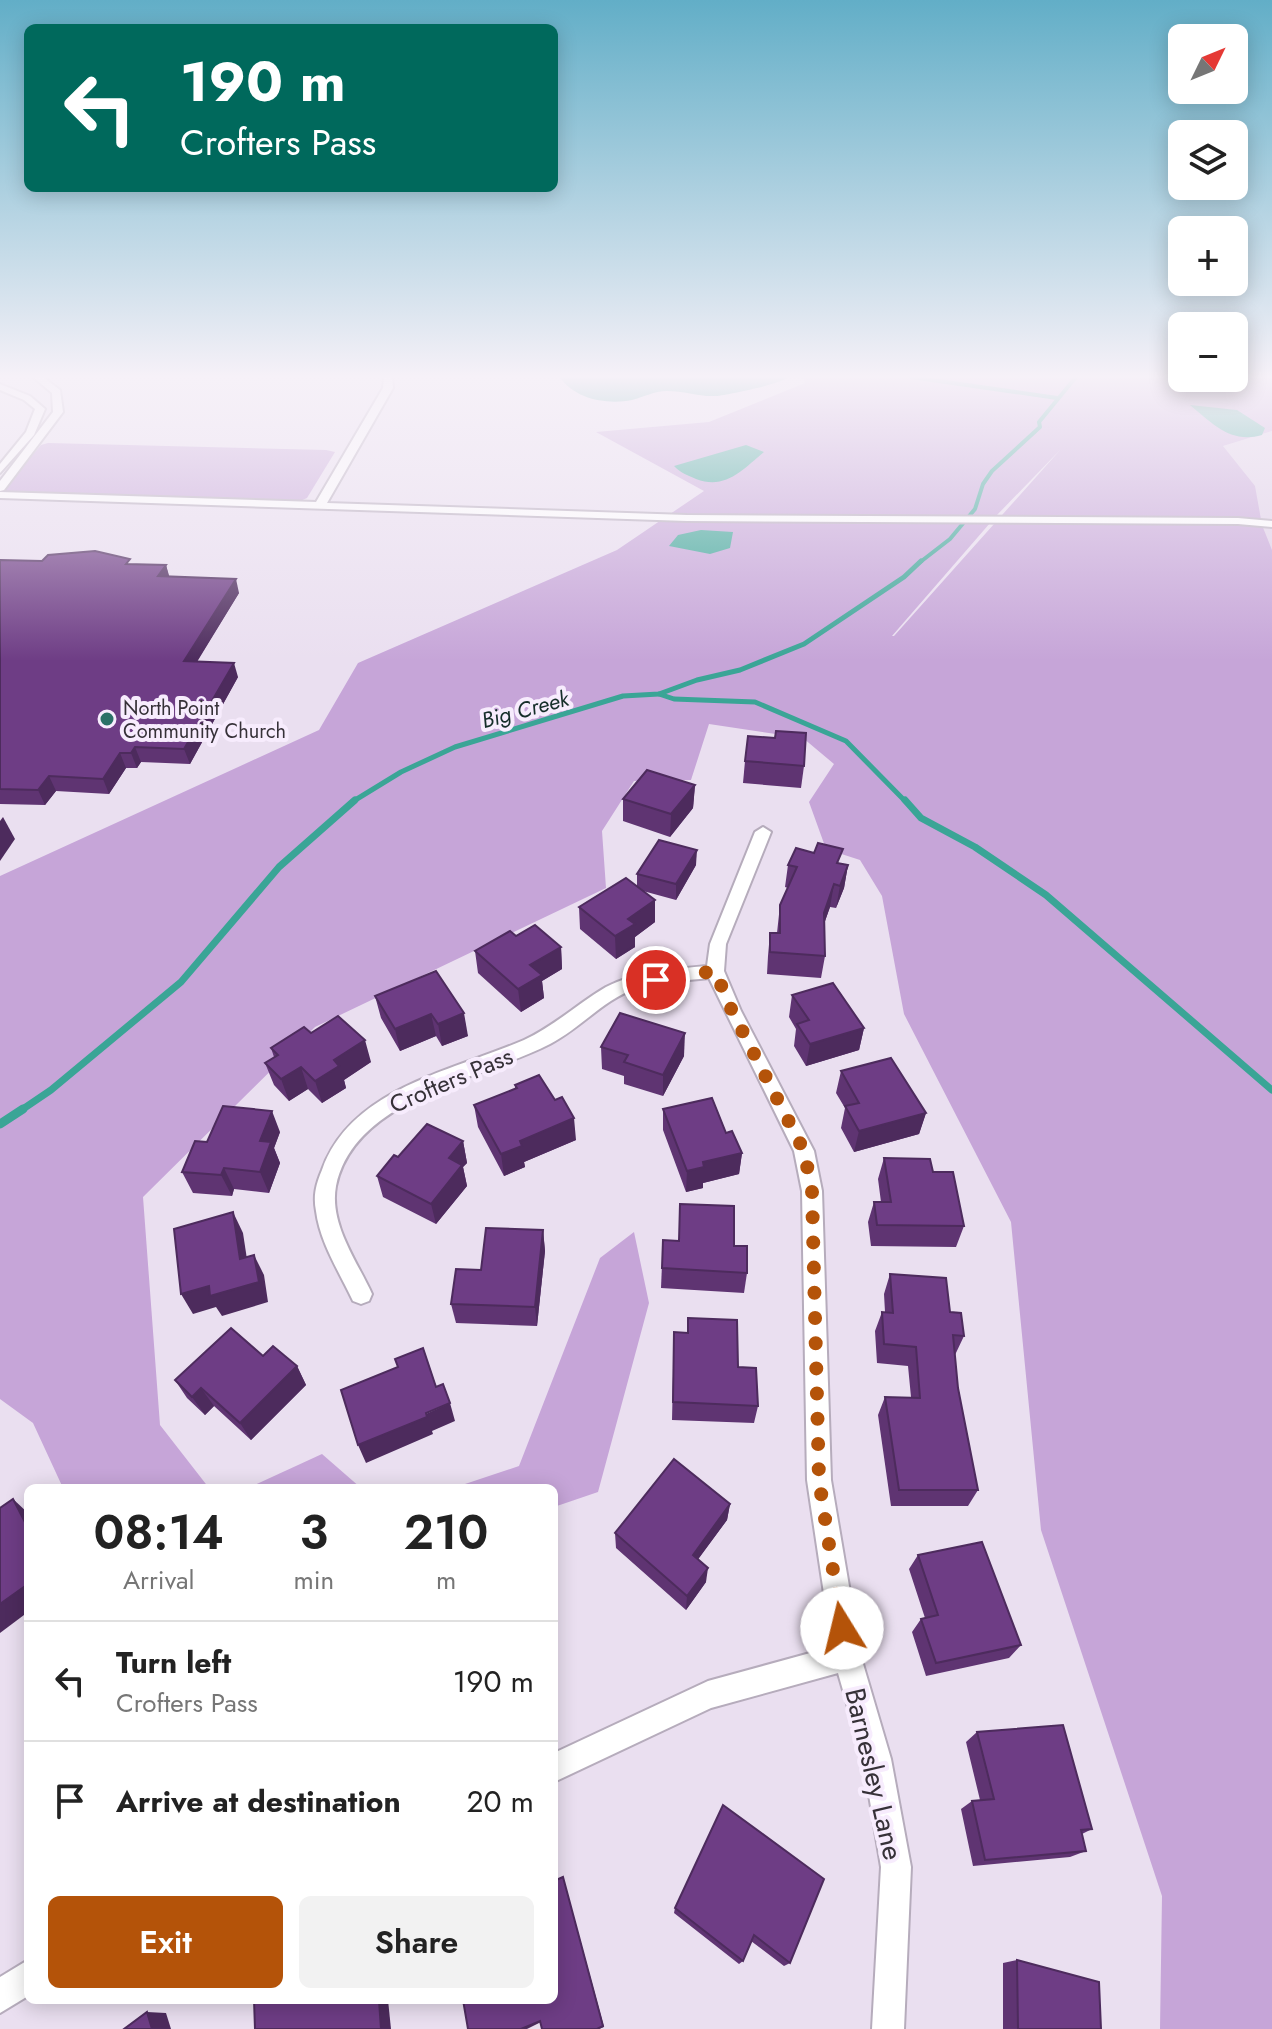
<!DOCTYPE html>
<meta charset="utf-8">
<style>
body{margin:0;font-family:Jost,sans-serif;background:#f2f2f2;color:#222;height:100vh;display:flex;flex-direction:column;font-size:30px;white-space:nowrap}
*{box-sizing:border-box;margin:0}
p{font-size:26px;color:#767676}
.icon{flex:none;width:44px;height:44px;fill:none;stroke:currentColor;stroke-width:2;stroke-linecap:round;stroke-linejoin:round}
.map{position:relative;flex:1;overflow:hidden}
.panel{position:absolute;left:24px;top:1484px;width:534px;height:520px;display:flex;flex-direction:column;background:#fff;border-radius:12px;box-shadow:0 4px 20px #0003}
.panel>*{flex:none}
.top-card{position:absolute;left:24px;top:24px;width:534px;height:168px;border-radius:12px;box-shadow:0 4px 20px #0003;background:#00695c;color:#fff;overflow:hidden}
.needle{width:52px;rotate:47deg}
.fabs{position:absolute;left:1168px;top:24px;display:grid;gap:16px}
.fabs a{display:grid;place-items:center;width:80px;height:80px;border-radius:12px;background:#fff;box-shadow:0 4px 20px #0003;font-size:40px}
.pin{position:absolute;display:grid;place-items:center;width:68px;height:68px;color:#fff;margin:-34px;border:4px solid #fff;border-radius:50%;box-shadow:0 2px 8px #0007}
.me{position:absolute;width:88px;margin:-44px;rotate:351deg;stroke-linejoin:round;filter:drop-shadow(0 0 6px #0008)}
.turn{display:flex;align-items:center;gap:28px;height:168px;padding:0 24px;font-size:36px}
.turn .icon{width:104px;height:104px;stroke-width:2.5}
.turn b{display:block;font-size:56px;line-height:68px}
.eta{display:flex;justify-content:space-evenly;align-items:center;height:136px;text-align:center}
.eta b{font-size:48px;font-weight:600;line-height:56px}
.cta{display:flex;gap:16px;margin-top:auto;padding:16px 24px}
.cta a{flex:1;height:92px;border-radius:12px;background:#b45309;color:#fff;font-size:32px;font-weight:600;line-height:92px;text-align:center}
.cta a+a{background:#f2f2f2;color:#222}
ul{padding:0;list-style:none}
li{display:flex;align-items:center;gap:24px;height:120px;padding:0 24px;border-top:2px solid #e0e0e0}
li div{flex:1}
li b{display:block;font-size:30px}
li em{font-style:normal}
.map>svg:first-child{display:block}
</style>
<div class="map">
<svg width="1272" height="2029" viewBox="0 0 1272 2029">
<rect width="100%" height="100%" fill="#eadff0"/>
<path fill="#e0d1e8" d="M 1272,431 L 1272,550 L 1223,446 Z"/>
<g fill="#c6a5d8" fill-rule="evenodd">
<path d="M 803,377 L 1272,377 L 1272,431 L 1223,446 L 1255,486 L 1262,525 L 1272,550 L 1272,2029 L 1160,2029 L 1162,1896 L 1041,1530 L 1011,1222 L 904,1014 L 882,896 L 860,860 L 826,849 L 809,802 L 834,764 L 803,738 L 709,724 L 691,780 L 634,781 L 602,831 L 606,888 L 315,1027 L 143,1197 L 160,1425 L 209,1488 L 63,1488 L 33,1423 L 0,1399 L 0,876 L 319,730 L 358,663 L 617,550 L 704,491 L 596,432 L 709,422 L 805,383 ZM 1061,449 L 894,636 L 892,636 L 997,515 Z"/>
<path d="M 48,443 L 326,450 L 335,452 L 307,498 L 298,502 L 8,493 L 3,489 L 41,445 Z"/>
<path d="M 634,1232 L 649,1303 L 598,1492 L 554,1507 L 554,1488 L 453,1488 L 519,1466 L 600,1258 Z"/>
<path d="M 322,1454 L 361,1488 L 248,1488 Z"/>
</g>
<g fill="#3aa596">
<path d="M 560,377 L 786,377 L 787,378 C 780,384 727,395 716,396 C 700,397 684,391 667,391 C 654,391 644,397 632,400 C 607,405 574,399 560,377 Z"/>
<path d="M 1190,405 L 1237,410 L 1265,428 L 1262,435 C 1231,444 1213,424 1190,405 Z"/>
<path d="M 746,445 L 764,452 C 742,470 726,490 696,479 C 687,475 681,473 674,466 Z"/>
<path d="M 701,530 L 733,532 L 730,548 L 710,554 L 669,546 L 678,535 Z"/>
</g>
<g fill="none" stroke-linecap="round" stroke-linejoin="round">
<g stroke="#3aa596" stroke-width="4">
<path d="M 911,377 L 1057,398"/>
<path d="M 919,563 L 950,539 L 975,509 L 983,484 L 992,471 L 1040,427 L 1039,422 L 1076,377"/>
</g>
<g stroke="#3aa596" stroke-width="5">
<path d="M 659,694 L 674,699 L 755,702 L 846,741 L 906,802"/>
<path d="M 352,802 L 401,772 L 455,747 L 623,696 L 659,694 L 697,680 L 740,670 L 804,644 L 904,577 L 921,561"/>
</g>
<g stroke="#3aa596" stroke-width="7">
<path d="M 905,800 L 921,818 L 975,847 L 1046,895 L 1272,1090"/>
<path d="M 20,1111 L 51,1090 L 181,982 L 279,867 L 355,800"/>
</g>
<path stroke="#3aa596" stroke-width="9" d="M 0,1124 L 23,1109"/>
<defs>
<g id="street">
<path d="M 33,377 L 43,377 L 60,390 L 63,412 L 4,490 L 0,491 L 0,481 L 53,412 L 52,393 Z"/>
<path d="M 384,377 L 392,377 L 393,388 L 327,503 L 687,515 L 1238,518 L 1272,521 L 1272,527 L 1238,524 L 687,521 L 0,498 L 0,492 L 316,502 L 383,388 Z"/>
<path d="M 0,384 L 30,396 L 45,409 L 34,435 L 0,473 L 0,464 L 26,432 L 35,409 L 24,400 L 0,390 Z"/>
<path d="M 763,827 L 771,832 L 726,944 L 724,971 L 741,1011 L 814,1151 L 822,1191 L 831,1480 L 861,1657 L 891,1759 L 911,1867 L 904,2029 L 872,2029 L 881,1867 L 863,1759 L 838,1673 L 711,1708 L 554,1782 L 554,1753 L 708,1681 L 832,1647 L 807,1480 L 802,1191 L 794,1151 L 709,978 C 685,981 660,981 637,988 C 604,999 581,1028 550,1044 C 482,1079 354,1098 336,1186 C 329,1224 357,1261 372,1294 L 369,1301 L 361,1304 L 353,1301 C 340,1273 320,1243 316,1211 C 313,1196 316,1184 322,1170 C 351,1088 453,1071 524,1040 C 555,1026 578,1003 606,987 C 637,971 673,969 707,966 L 710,944 L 755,832 Z"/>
<path d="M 28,1960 L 28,1996 L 0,2013 L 0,1977 Z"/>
</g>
</defs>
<use href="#street" stroke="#b6acbc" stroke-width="4"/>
<use href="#street" fill="#fff" fill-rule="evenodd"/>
</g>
<g fill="#5f3472">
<path d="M 0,560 L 166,565 L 169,577 L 239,593 L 197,661 L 238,677 L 190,764 L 141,762 L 137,768 L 126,768 L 109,794 L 56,791 L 45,805 L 0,804 Z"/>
<path d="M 745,761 L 804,766 L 801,788 L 743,783 Z"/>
<path d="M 695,785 L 693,808 L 670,837 L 623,821 L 623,799 Z"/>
<path d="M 840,863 L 848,865 L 844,888 L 836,908 L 830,907 L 824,924 L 825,956 L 821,978 L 767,974 L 768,956 L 770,933 L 777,933 L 780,905 L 788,888 L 785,887 L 788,865 Z"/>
<path d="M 696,865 L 676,900 L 643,891 L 655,922 L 635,937 L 635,947 L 616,959 L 580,929 L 579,907 L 637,886 L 637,874 Z"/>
<path d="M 516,936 L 561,947 L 562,969 L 542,981 L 544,998 L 521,1012 L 478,973 L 475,951 Z"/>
<path d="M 436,971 L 468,1036 L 442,1046 L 436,1036 L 400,1051 L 381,1018 L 375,996 Z"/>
<path d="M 792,995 L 864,1028 L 859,1050 L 806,1066 L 794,1046 L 796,1029 L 789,1017 Z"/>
<path d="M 311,1033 L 371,1062 L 344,1080 L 346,1088 L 322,1103 L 308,1089 L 289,1101 L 274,1085 L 265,1063 L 274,1057 L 271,1048 Z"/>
<path d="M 601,1047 L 684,1056 L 663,1096 L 624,1084 L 624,1076 L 602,1069 Z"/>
<path d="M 841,1071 L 926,1113 L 919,1134 L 854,1152 L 841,1128 L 845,1108 L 836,1093 Z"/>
<path d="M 515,1085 L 576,1140 L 524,1162 L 525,1167 L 504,1176 L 478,1127 L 474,1105 L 515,1089 Z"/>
<path d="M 663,1109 L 726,1133 L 742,1153 L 739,1174 L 703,1183 L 703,1188 L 686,1192 L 663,1130 Z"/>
<path d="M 280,1132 L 274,1148 L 280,1163 L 269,1193 L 234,1189 L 232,1196 L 193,1193 L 182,1172 L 207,1142 Z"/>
<path d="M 463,1141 L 467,1163 L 463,1167 L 467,1186 L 436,1224 L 383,1197 L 377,1176 L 398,1157 Z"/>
<path d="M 884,1158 L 933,1172 L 964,1226 L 956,1247 L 871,1246 L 868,1222 L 874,1202 L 881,1202 L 878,1179 Z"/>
<path d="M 543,1230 L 545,1251 L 537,1326 L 456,1323 L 451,1304 L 481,1270 Z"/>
<path d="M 663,1240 L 734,1246 L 747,1273 L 744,1293 L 661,1288 Z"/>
<path d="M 890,1274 L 950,1312 L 964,1336 L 955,1355 L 958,1388 L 978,1490 L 968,1506 L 891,1506 L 878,1415 L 885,1397 L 911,1397 L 908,1366 L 877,1363 L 875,1331 L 882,1312 L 885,1312 L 884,1294 Z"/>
<path d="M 688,1318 L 738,1367 L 758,1406 L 754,1423 L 672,1420 L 674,1332 L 687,1333 Z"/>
<path d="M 263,1356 L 297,1366 L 306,1385 L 251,1440 L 214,1406 L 205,1415 L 187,1398 L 175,1380 Z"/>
<path d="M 730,1504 L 727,1520 L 698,1559 L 706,1582 L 686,1610 L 616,1548 L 615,1533 Z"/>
<path d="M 918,1555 L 1021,1645 L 1009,1658 L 926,1676 L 912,1632 L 921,1619 L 925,1618 L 909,1569 Z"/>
<path d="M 977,1732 L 1092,1829 L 1082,1834 L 1086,1851 L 1070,1857 L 973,1866 L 961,1809 L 972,1801 L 980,1800 L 966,1742 Z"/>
<path d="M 824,1879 L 790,1963 L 784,1966 L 751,1941 L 743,1961 L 739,1964 L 674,1913 L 675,1908 Z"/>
<path d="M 1017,1960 L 1101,2029 L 1003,2029 L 1003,1963 Z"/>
</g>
<g fill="#4d2b5d">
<path d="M 166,565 L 170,579 L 158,576 Z"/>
<path d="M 236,579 L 239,593 L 189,675 L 184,661 Z"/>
<path d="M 234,663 L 238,677 L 190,764 L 184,749 Z"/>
<path d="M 135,747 L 141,762 L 137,768 L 131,753 Z"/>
<path d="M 120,753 L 126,768 L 109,794 L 103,779 Z"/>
<path d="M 49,776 L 56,791 L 45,805 L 38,790 Z"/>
<path d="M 695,785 L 693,808 L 670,837 L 671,814 Z"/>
<path d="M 3,817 L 15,839 L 0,861 L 0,821 Z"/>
<path d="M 697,850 L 696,865 L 676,900 L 676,884 Z"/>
<path d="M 848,865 L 844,888 L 836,908 L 840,886 Z"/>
<path d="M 834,884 L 830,907 L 820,935 L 824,913 Z"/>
<path d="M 655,900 L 655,922 L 635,937 L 635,947 L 616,959 L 615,936 L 628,919 Z"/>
<path d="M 561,947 L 562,969 L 542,981 L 544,998 L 521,1012 L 518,989 L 530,965 Z"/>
<path d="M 464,1013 L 468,1036 L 442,1046 L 438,1024 Z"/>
<path d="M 431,1014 L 436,1036 L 400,1051 L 395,1029 Z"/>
<path d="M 864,1028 L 859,1050 L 806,1066 L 810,1044 Z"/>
<path d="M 685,1033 L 684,1056 L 663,1096 L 663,1075 Z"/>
<path d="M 365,1040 L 371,1062 L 344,1080 L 346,1088 L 322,1103 L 315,1081 L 334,1060 Z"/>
<path d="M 301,1067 L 308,1089 L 289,1101 L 281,1079 Z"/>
<path d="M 272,1111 L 280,1132 L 274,1148 L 280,1163 L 269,1193 L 260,1172 L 260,1141 Z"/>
<path d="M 926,1113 L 919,1134 L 854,1152 L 859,1131 Z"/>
<path d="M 574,1118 L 576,1140 L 524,1162 L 525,1167 L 504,1176 L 501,1154 L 520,1141 Z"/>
<path d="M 463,1141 L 467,1163 L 463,1167 L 467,1186 L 436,1224 L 431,1204 L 449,1158 Z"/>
<path d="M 742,1153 L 739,1174 L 703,1183 L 703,1188 L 686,1192 L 687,1171 L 703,1162 Z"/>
<path d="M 224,1168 L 234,1189 L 232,1196 L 221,1175 Z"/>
<path d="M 233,1212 L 243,1233 L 250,1279 L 240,1259 Z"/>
<path d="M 543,1230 L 545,1251 L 537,1326 L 535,1307 Z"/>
<path d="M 254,1255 L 264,1275 L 268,1302 L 222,1316 L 216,1307 L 193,1314 L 181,1294 Z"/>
<path d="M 297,1366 L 306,1385 L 251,1440 L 240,1423 Z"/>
<path d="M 201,1388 L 214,1406 L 205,1415 L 192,1397 Z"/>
<path d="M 450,1403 L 455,1421 L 432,1431 L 433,1434 L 366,1463 L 358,1445 Z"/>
<path d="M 13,1499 L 28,1513 L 28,1528 Z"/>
<path d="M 730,1504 L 727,1520 L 691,1569 L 693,1555 Z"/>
<path d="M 708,1568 L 706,1582 L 686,1610 L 687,1596 Z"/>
<path d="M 28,1584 L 28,1612 L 0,1633 L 0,1604 Z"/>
<path d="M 563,1877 L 604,2027 L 599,2029 L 597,2029 Z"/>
<path d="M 379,2000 L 388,2000 L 391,2029 L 381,2029 Z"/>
<path d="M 147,2012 L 166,2013 L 171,2029 L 152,2029 Z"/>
<path d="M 540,2021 L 543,2021 L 527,2029 L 521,2029 Z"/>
</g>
<g fill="#6e3d85" stroke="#4d2b5d" stroke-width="2">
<path d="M 95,551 L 130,559 L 126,564 L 166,565 L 158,576 L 236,579 L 184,661 L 234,663 L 184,749 L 135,747 L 131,753 L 120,753 L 103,779 L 49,776 L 38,790 L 0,789 L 0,560 L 42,561 L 48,555 Z"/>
<path d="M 776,731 L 806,733 L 804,766 L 745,761 L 748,736 L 775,738 Z"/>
<path d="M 647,770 L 695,785 L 671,814 L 623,799 Z"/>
<path d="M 659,840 L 697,850 L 676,884 L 637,874 Z"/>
<path d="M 818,843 L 843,849 L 837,863 L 848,865 L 840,886 L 834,884 L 824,913 L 825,956 L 770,952 L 770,933 L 780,933 L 780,905 L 797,867 L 788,865 L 796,848 L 814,853 Z"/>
<path d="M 626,878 L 655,900 L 628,919 L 635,924 L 615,936 L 579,907 Z"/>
<path d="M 535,925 L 561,947 L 530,965 L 542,975 L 518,989 L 475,951 L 510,931 L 516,936 Z"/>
<path d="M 436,971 L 464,1013 L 438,1024 L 431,1014 L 395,1029 L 375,996 Z"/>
<path d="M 833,983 L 864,1028 L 810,1044 L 797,1024 L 809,1020 L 792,995 Z"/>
<path d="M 620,1013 L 685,1033 L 663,1075 L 624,1062 L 628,1055 L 601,1047 Z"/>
<path d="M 338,1016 L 365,1040 L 334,1060 L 339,1066 L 315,1081 L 301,1067 L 281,1079 L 265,1063 L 278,1055 L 271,1048 L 304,1027 L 311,1033 Z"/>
<path d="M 891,1058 L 926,1113 L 859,1131 L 845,1106 L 859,1103 L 841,1071 Z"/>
<path d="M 539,1075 L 555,1100 L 562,1097 L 574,1118 L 520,1141 L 522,1146 L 501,1154 L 474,1105 L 517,1088 L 515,1085 Z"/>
<path d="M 712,1098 L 726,1133 L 732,1131 L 742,1153 L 703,1162 L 704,1167 L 687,1171 L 663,1109 Z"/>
<path d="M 223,1106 L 272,1111 L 260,1141 L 271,1142 L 260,1172 L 224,1168 L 221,1175 L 182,1172 L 195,1141 L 207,1142 Z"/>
<path d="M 427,1124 L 463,1141 L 449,1158 L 462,1165 L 431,1204 L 377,1176 L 394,1155 L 398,1157 Z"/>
<path d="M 884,1158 L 930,1159 L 933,1172 L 953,1172 L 964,1226 L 877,1225 L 874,1202 L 891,1202 Z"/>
<path d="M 680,1204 L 734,1206 L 734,1246 L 747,1246 L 747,1273 L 662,1268 L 663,1240 L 679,1241 Z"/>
<path d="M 233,1212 L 240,1259 L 254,1255 L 259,1282 L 210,1296 L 209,1286 L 181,1294 L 174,1229 Z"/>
<path d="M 486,1228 L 543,1230 L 535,1307 L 451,1304 L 456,1269 L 481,1270 Z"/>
<path d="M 890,1274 L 946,1278 L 950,1312 L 961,1313 L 964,1336 L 953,1335 L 958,1388 L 978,1490 L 899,1490 L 885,1397 L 920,1398 L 916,1347 L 884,1344 L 882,1312 L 893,1313 Z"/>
<path d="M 688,1318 L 737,1320 L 738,1367 L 756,1368 L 758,1406 L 673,1402 L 674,1332 L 688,1333 Z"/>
<path d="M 231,1328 L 263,1356 L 273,1346 L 297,1366 L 240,1423 L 201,1388 L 192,1397 L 175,1380 Z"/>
<path d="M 423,1348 L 436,1387 L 443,1384 L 450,1403 L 426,1413 L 427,1417 L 358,1445 L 341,1390 L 398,1367 L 395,1359 Z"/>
<path d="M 674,1459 L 730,1504 L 693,1555 L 708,1568 L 687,1596 L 615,1533 Z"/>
<path d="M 13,1499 L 28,1528 L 28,1584 L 0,1604 L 0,1508 Z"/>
<path d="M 982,1542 L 1021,1645 L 936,1663 L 921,1619 L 938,1615 L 918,1555 Z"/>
<path d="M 1063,1725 L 1092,1829 L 1081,1830 L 1086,1851 L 985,1860 L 972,1801 L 994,1799 L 977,1732 Z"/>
<path d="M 723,1805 L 824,1879 L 790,1963 L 754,1935 L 743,1961 L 675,1908 Z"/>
<path d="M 563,1877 L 603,2026 L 597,2029 L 542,2029 L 540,2021 L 521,2029 L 468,2029 L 463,2000 L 554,2000 L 554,1881 Z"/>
<path d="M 1017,1960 L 1099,1982 L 1101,2029 L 1018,2029 Z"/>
<path d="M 254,2000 L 379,2000 L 381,2029 L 255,2029 Z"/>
<path d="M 147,2012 L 152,2029 L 124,2029 Z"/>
</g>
<linearGradient id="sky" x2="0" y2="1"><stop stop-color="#62aec7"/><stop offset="0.57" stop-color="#f6f1f8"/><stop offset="1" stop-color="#f6f1f8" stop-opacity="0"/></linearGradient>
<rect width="1272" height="661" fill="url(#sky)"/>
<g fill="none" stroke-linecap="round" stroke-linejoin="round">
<path stroke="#b45309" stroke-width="14" stroke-dasharray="0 25.2" d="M 656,980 L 715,971 L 732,1011 L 804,1151 L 812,1191 L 819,1480 L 842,1628"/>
</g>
<circle fill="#2b7167" stroke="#f7ecfd" stroke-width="3" cx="107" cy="719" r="8"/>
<g text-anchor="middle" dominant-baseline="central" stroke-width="8" stroke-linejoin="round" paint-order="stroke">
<g font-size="20" fill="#363138" stroke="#f7ecfd" text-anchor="start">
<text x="123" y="708">North Point<tspan x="123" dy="23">Community Church</tspan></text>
</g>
<g font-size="22" font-style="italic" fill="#162e2a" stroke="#f7ecfd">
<text transform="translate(525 709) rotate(-15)">Big Creek</text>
</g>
<g font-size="24" fill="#363138" stroke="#f7ecfd">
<text transform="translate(451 1080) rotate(-23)">Crofters Pass</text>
</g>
<g font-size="28" fill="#363138" stroke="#f7ecfd">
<text transform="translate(874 1774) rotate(77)">Barnesley Lane</text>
</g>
</g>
</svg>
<div class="fabs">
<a><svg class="needle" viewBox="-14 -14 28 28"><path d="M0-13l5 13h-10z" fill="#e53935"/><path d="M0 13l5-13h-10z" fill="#767676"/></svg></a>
<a><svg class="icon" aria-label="layers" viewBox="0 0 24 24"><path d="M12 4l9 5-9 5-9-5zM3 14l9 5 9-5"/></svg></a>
<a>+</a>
<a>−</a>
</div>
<div class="pin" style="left:656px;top:980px;background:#d93025"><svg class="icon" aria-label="arrive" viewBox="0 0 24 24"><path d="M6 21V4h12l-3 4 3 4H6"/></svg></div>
<svg class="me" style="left:842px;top:1628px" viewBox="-20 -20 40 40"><circle r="19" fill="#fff"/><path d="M0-13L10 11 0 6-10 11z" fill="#b45309"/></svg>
<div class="top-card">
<div class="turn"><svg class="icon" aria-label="left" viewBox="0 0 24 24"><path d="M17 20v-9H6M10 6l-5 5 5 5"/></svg><div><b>190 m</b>Crofters Pass</div></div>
</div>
<section class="panel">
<div class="eta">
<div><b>08:14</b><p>Arrival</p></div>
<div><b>3</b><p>min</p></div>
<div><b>210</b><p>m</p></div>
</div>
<ul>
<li><svg class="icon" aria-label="left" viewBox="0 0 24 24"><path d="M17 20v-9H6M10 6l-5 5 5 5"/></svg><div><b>Turn left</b><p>Crofters Pass</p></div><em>190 m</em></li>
<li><svg class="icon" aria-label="arrive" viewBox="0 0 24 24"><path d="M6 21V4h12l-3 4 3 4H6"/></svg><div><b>Arrive at destination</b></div><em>20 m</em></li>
</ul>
<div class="cta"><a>Exit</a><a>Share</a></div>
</section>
</div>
